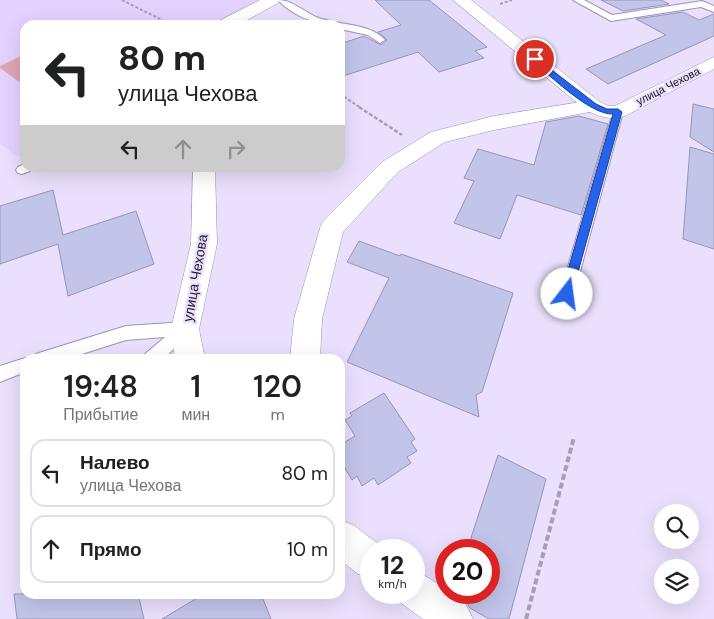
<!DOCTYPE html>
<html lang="ru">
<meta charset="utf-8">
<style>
body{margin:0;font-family:"DM Sans",sans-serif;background:#f2f2f2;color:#202124;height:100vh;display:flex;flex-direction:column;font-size:19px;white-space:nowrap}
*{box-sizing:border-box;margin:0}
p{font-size:16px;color:#757577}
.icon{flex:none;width:28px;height:28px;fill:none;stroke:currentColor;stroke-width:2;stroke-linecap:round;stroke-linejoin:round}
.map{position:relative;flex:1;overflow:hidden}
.drawer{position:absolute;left:20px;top:354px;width:325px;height:245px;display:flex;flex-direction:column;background:#fff;border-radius:15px;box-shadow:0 5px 20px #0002}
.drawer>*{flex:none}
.banner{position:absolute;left:20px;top:20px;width:325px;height:152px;border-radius:15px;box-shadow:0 5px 20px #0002;background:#fff;color:#202124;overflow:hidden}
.buttons{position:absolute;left:654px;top:504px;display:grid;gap:10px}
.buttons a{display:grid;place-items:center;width:45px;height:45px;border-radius:50%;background:#fff;box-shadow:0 5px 20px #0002;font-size:25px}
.speed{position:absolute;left:360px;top:539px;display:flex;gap:10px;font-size:25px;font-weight:700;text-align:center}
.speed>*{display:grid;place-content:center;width:65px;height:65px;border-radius:50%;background:#fff;box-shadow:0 5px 20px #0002;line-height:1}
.speed small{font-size:12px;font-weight:400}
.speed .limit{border:8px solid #d22;background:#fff;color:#111}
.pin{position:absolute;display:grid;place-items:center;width:42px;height:42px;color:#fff;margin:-21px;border:2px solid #fff;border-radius:50%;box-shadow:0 1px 5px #0007}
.me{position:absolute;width:55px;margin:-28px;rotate:15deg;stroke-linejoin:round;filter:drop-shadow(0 0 4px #0008)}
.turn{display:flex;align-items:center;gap:18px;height:105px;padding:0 15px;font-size:22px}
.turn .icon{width:65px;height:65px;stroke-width:2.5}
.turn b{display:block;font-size:35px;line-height:42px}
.lanes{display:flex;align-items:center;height:48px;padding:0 15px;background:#0003;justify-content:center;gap:25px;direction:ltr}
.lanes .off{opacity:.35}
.eta{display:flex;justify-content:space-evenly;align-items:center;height:85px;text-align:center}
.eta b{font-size:30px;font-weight:600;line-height:35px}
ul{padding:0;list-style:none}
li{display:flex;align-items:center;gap:15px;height:68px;margin:0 10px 8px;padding:0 5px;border:2px solid #e0e0e0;border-radius:15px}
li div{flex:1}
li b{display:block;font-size:19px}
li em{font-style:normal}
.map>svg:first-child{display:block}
</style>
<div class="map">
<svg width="714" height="619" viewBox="0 0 714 619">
<rect width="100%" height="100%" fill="#eadffc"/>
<path fill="#e3d2fe" d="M 0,0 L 258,0 L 214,25 L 25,25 L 25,155 L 16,156 L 0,144 Z"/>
<path fill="#dca6b3" d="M 25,54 L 25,86 L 0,68 L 0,66 Z"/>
<g fill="#c2c4e9" stroke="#9496b9">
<path d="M 375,0 L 429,0 L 487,47 L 475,51 L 484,58 L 439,72 L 418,52 L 340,77 L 340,44 L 364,36 L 381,45 L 387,40 L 378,32 L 401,25 Z"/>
<path d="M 601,0 L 661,0 L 669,4 L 623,11 Z"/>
<path d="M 683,12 L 699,20 L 714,14 L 714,36 L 608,84 L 586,69 L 666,35 L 636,19 Z"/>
<path d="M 693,104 L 714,109 L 714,152 L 690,137 Z"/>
<path d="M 579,116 L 608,124 L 581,215 L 517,195 L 500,239 L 454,223 L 474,181 L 464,178 L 478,149 L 534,165 L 546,122 Z"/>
<path d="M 690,147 L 714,154 L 714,249 L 683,239 Z"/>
<path d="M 53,190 L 63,235 L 136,211 L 154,264 L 68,296 L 58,244 L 0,264 L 0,206 Z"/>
<path d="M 359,241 L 400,256 L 401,254 L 513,293 L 482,392 L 476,395 L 479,417 L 347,362 L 389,278 L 347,262 Z"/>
<path d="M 384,393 L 415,439 L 411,442 L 417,451 L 407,457 L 411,463 L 378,485 L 374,478 L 362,486 L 357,476 L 352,480 L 340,460 L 340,445 L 355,436 L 345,420 L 352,416 L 350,413 Z"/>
<path d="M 498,455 L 546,479 L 509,619 L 489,619 L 470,608 L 465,600 L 456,592 L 489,592 L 489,550 L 467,550 Z"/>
<path d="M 14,594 L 138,594 L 144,619 L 17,619 Z"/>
<path d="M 204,594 L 261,594 L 271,619 L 162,619 Z"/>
</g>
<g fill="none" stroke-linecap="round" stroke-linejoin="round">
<defs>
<g id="service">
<path d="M 278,0 C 292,0 303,11 316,17 C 337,26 369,22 385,40 L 380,43 L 368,35 L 340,29 L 340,25 C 317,25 294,17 278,0 Z"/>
<path d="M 573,0 L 584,0 L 612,15 L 702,1 L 714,6 L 714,12 L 701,7 L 611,21 Z"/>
<path d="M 618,109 L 623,112 L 574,294 L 572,298 L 567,300 L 562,298 L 560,294 L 613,112 Z"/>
<path d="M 25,164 L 25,168 L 32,168 L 30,171 L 22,174 L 18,173 L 16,170 L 18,167 Z"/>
<path d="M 185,322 L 190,324 L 193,329 L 190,334 L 163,359 L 143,359 L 145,354 L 165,337 L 126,340 L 66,359 L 34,359 L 36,354 L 42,352 L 126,326 Z"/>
<path d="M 25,358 L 28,359 L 25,359 L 25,372 L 0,382 L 0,366 Z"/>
</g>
<g id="minor">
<path d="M 260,0 L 280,0 L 278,3 L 238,25 L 217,25 L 219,21 Z"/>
<path d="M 593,100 L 600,102 L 603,106 L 600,110 L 494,130 L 445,142 L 398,172 L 343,232 L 322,319 L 320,359 L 290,359 L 294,319 L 320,228 L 323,221 L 382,162 L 431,132 L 494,116 Z"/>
<path d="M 193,168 L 215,168 L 217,244 L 199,329 L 205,359 L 175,359 L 171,329 L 191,244 Z"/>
<path d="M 340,520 L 353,525 L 384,548 L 385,550 L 371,550 L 371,579 L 358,574 L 340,560 Z"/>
<path d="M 414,571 L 427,577 L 446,589 L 446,592 C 462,592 467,607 473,619 L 423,619 L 401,603 L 396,592 L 414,592 Z"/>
</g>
<path id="tertiary" d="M 453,0 L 471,0 L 600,102 L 608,106 L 615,106 L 714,57 L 714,69 L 625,116 C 610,120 599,117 586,110 Z"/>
</defs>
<use href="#service" stroke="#9f92b4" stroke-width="2"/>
<use href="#minor" stroke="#9f92b4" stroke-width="1"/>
<use href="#tertiary" stroke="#9f92b4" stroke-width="1"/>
<g stroke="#a79eb6" stroke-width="2" stroke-dasharray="3 2" stroke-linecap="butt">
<path d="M 122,0 L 172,25"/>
<path d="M 500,4 L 512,0"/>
<path d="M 340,94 L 361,108"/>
</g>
<path stroke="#a79eb6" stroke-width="2.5" stroke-dasharray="4 2" stroke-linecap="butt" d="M 359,107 L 402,135"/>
<path stroke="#a79eb6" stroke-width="4" stroke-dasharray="6 3" stroke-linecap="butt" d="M 526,619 L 574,437"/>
<use href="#service" fill="#fff" fill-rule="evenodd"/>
<use href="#minor" fill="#fff" fill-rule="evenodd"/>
<use href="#tertiary" fill="#fff" fill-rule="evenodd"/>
</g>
<path fill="#2563eb" stroke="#184099" d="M 535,57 L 596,104 L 607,109 L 618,109 L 622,112 L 572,294 L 567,299 L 561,294 L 613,114 C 590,115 551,76 532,61 L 531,59 Z"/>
<g text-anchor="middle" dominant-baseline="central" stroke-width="4.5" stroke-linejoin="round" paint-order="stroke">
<g font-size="11" fill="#1d1824" stroke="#eadffc">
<text transform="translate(668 86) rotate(-27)">улица Чехова</text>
</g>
<g font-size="14" fill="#1d1824" stroke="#eadffc">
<text transform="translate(195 278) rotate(-80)">улица Чехова</text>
</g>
</g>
</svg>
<div class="buttons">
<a><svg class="icon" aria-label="search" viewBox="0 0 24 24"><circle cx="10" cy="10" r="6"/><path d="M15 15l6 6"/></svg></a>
<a><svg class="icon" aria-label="layers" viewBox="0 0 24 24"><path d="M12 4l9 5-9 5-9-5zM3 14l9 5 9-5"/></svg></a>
</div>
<div class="speed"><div>12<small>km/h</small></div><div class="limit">20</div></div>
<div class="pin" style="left:535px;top:59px;background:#d93025"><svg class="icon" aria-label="arrive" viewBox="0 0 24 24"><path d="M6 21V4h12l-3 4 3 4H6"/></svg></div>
<svg class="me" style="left:567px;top:294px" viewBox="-20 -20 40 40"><circle r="19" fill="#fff"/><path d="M0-13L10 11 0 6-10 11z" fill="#2563eb"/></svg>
<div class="banner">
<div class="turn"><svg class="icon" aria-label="left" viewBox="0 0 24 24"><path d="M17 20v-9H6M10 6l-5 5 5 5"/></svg><div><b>80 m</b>улица Чехова</div></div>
<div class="lanes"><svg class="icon" aria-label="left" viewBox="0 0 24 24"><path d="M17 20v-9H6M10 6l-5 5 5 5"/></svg><svg class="icon off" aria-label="ahead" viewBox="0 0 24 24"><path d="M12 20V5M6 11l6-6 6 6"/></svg><svg class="icon off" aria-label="right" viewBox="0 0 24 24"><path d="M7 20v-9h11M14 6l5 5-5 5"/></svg></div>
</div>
<section class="drawer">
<div class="eta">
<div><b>19:48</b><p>Прибытие</p></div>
<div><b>1</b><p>мин</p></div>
<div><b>120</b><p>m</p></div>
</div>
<ul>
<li><svg class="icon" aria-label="left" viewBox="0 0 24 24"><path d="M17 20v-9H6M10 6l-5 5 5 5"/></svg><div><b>Налево</b><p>улица Чехова</p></div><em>80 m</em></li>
<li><svg class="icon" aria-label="ahead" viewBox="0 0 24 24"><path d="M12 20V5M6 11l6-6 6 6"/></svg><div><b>Прямо</b></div><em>10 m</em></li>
</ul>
</section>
</div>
